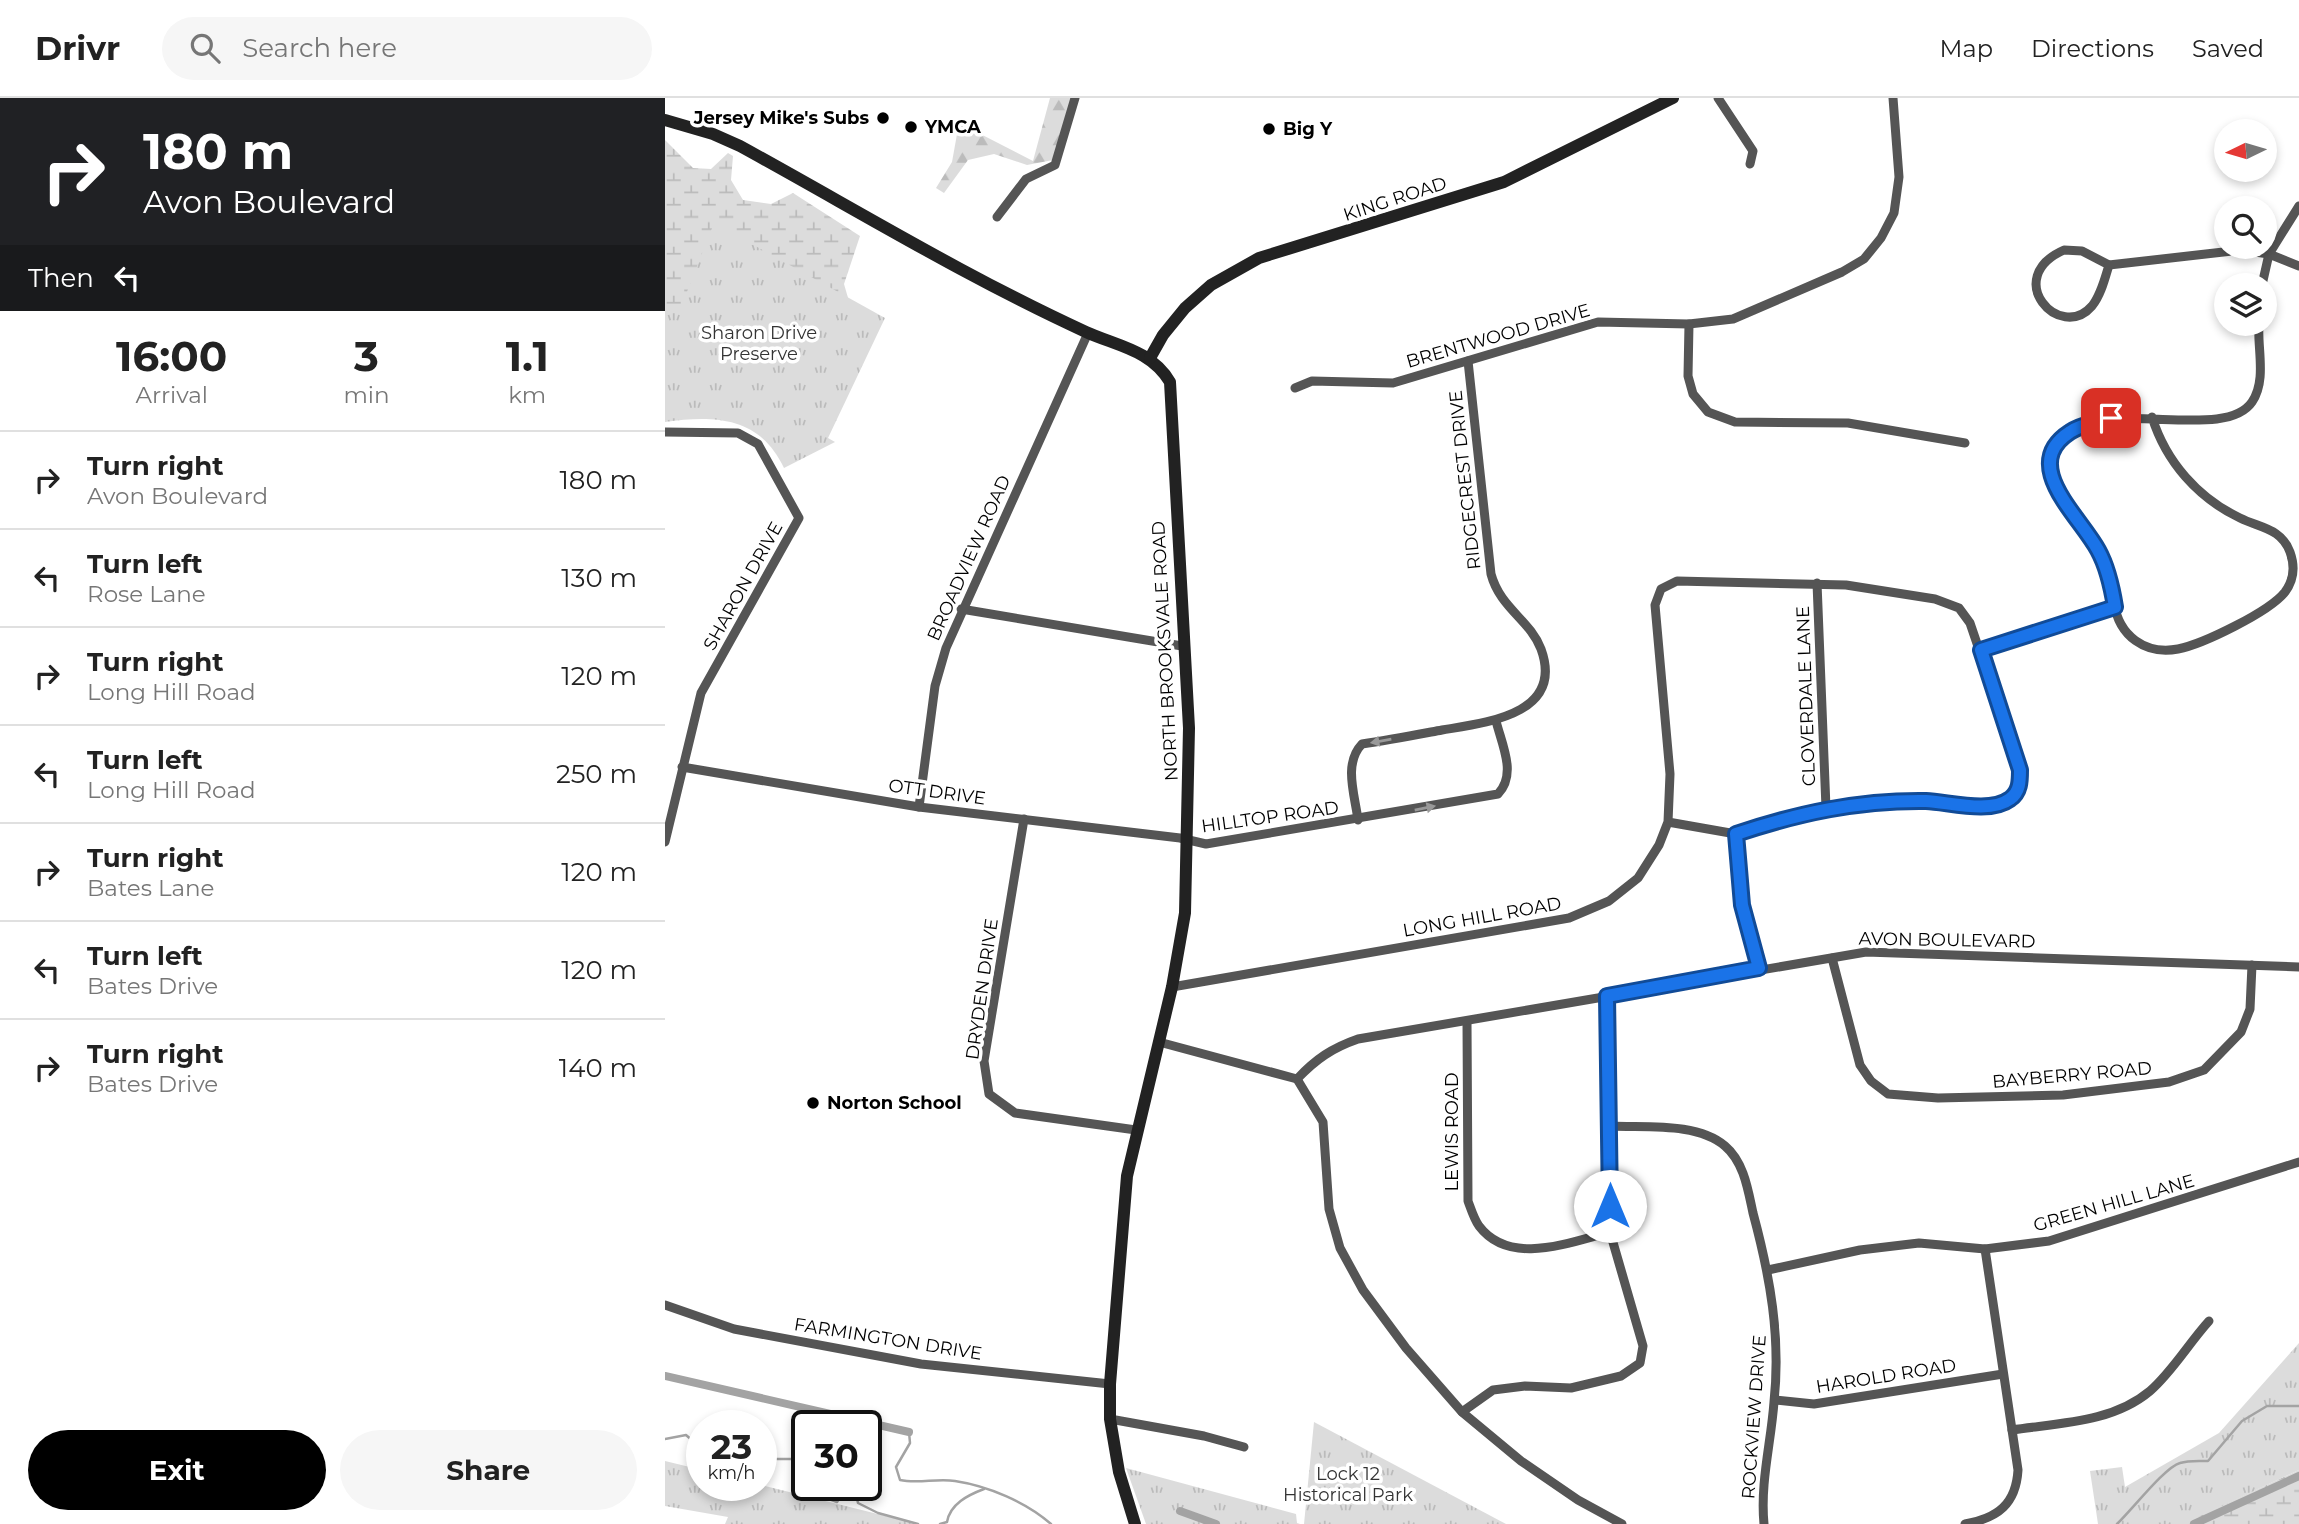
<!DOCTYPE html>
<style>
body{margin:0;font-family:Montserrat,sans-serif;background:#f6f6f6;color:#222;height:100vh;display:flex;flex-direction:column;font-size:26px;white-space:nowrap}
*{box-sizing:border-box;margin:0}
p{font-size:23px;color:#767676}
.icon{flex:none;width:38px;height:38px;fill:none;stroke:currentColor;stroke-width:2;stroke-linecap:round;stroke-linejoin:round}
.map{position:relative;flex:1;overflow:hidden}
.drawer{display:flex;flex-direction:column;background:#fff;width:665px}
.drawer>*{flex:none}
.hud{background:#202124;color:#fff;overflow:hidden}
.needle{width:46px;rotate:265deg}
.buttons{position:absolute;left:1549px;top:21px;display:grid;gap:14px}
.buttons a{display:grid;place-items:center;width:63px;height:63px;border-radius:50%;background:#fff;box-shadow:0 4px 10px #0003;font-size:35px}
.speed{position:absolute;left:21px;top:1312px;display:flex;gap:14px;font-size:35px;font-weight:700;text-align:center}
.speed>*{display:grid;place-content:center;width:91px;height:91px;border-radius:50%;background:#fff;box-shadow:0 4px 10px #0003;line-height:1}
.speed small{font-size:18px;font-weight:400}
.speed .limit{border:4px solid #111;border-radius:10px;background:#fff;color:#111}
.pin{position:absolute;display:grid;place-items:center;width:60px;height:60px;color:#fff;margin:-30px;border-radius:14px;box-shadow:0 4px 10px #0006}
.me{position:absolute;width:77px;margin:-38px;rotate:0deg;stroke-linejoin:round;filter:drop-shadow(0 0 5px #0008)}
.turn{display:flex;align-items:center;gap:24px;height:147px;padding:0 28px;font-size:32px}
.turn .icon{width:91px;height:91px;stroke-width:2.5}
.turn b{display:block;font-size:49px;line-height:60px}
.then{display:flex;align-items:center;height:66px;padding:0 28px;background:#0003;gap:14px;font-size:26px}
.eta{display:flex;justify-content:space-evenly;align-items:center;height:119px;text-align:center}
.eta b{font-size:42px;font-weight:700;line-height:49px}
.cta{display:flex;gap:14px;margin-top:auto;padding:14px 28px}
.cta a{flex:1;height:80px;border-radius:42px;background:#000;color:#fff;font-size:28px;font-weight:700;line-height:80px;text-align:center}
.cta a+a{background:#f6f6f6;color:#222}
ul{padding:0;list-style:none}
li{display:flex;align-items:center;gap:21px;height:98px;padding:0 28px;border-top:2px solid #e0e0e0}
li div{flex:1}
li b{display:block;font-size:26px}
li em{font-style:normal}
header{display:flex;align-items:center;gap:42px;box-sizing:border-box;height:98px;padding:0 35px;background:#fff;border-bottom:2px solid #e0e0e0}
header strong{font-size:33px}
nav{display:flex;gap:38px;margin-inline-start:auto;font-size:24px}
.search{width:490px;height:63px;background:#f6f6f6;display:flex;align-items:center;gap:18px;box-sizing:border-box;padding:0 24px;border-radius:38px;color:#767676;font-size:26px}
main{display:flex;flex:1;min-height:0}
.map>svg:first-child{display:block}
</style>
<header>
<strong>Drivr</strong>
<div class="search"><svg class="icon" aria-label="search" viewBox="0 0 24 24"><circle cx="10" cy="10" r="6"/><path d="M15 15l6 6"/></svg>Search here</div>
<nav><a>Map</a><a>Directions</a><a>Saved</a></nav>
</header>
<main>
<section class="drawer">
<div class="hud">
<div class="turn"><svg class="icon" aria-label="right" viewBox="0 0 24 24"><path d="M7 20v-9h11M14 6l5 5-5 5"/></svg><div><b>180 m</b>Avon Boulevard</div></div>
<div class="then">Then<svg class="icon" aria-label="left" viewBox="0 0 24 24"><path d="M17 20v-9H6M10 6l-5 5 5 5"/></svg></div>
</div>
<div class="eta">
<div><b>16:00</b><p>Arrival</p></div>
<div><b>3</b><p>min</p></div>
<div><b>1.1</b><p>km</p></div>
</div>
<ul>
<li><svg class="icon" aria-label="right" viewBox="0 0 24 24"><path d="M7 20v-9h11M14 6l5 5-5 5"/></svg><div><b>Turn right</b><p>Avon Boulevard</p></div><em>180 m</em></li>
<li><svg class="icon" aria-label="left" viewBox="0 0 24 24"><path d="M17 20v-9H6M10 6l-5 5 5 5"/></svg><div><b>Turn left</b><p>Rose Lane</p></div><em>130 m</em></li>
<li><svg class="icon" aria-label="right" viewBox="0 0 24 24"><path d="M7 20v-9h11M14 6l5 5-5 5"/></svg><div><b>Turn right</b><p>Long Hill Road</p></div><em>120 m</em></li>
<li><svg class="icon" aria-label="left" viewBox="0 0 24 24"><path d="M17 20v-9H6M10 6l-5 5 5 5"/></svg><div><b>Turn left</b><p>Long Hill Road</p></div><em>250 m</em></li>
<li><svg class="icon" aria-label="right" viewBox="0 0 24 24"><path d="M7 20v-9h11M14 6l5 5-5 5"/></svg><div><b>Turn right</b><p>Bates Lane</p></div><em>120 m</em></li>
<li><svg class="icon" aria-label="left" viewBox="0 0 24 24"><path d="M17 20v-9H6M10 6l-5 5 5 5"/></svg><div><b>Turn left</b><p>Bates Drive</p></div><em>120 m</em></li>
<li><svg class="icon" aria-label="right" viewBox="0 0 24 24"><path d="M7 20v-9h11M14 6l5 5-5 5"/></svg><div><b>Turn right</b><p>Bates Drive</p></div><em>140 m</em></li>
</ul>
<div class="cta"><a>Exit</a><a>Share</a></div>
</section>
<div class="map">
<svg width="1634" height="1426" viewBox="0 0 1634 1426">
<defs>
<pattern id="forest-firs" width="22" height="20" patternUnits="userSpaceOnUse" patternTransform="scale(1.75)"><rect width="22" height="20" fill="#dcdcdc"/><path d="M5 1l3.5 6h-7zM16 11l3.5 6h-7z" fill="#bbb"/></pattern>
<pattern id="wetland-marsh" width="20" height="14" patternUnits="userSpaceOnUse" patternTransform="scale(1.75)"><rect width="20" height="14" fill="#dcdcdc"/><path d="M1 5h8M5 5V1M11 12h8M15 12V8" fill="none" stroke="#bbb"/></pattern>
<pattern id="park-tufts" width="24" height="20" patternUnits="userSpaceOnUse" patternTransform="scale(1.75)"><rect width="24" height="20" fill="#dcdcdc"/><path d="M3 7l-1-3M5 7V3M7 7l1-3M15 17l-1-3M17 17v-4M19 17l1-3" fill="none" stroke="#bbb"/></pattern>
</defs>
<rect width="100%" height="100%" fill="#fff"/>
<path fill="url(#forest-firs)" d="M 385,0 L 407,0 L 388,62 L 362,67 L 329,56 L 303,62 L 279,95 L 271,90 L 287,64 L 294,25 L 368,63 Z"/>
<g fill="url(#wetland-marsh)">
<path d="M 0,42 L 28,70 L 46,71 L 63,55 L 68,58 L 66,82 L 78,102 L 106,106 L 128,95 L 195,138 L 179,186 L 190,224 L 109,339 L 67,319 L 0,319 Z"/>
<path d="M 1634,1372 L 1634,1426 L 1516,1426 Z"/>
</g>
<g fill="url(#park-tufts)">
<path d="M 49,125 L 220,220 L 163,340 L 170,344 L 119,370 C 95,319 51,317 0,324 L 0,207 L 16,209 Z"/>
<path d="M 1634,1245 L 1634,1372 L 1518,1426 L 1433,1426 L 1425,1373 L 1457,1369 L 1460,1389 L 1554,1335 Z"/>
<path d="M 649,1324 L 841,1426 L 639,1426 Z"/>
<path d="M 0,1363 L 37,1372 L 37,1388 L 96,1387 L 253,1426 L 60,1426 L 63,1419 L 0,1408 Z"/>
<path d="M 461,1370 L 631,1416 L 632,1425 L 635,1426 L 481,1426 Z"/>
</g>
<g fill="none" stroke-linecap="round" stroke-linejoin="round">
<g stroke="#a3a3a3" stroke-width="2.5">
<path d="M 244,1334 L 245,1345 L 231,1369 L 235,1382 C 253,1386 272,1380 290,1383 C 323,1388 361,1404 386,1426"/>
<path d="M 0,1341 L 21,1337 L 37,1351"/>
<path d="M 96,1361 L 131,1361 L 134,1390 L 172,1404 L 176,1398 L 191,1396 L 193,1405 L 213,1415 L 253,1426"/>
<path d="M 275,1426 L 282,1424 C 285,1406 303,1397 319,1391"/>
<path d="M 1452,1426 C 1467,1412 1500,1369 1515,1365 C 1524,1362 1535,1363 1543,1363 L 1577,1323 L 1602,1308 L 1634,1308"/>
</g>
<g stroke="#a3a3a3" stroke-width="8">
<path d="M 0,1278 L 244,1334"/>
<path d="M 515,1413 L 551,1426"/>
<path d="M 1529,1426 L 1634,1378"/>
</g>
<g stroke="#555" stroke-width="9">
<path d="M 1053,0 L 1088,53 L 1085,66"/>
<path d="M 332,119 L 361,81 L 390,67 L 410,0"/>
<path d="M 1399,152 L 1417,153 L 1444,167 C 1440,180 1436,197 1427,208 C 1395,245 1336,180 1399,152 Z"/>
<path d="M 1444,167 L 1576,152 L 1604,156 L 1634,168"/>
<path d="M 1597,187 L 1604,156 L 1634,108"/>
<path d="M 1024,226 L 1023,278 L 1028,296 L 1043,314 L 1070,324 L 1183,325 L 1300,345"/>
<path d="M 630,290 L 647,283 L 728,285 L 933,224 L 1024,226 L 1068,221 L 1177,174 L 1199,161 L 1216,140 L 1229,115 L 1234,79 L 1228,0"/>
<path d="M 1487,319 C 1501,364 1533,400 1575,420 C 1595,430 1616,430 1625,454 C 1630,468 1629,482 1620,494 C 1604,514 1538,546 1513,551 C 1480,557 1454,538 1449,505 C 1447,487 1443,470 1434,454 C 1421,429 1376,385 1385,358 C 1408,285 1556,350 1587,304 C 1602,282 1592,250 1594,226"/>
<path d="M 0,334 L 73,335 L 93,346 L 134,420 L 36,595 L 0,744"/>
<path d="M 1152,485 L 1161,710"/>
<path d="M 296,511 L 517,548"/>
<path d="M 1316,552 L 1450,509"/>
<path d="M 17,669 L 254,709 L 515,740 L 541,746 L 833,696 C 852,676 837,647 831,623"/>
<path d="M 254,709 L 270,588 L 281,550 L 423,235"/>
<path d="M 359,721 L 319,963 L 324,996 L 350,1015 L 471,1032"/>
<path d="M 693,722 C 690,697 678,666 697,646 C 724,642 750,637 777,632 C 819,625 900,617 876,551 C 865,522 835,510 826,476 L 803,263"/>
<path d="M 1071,736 L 1077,807 L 1094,870"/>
<path d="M 1167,860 L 1195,967 L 1206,983 L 1223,996 L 1273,1000 L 1398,997 L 1504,984 L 1539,972 L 1576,934 L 1585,911 L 1587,867"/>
<path d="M 507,889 L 904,820 L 944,803 L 973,780 L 994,747 L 1003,724 L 1005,676 L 990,507 L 996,491 L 1012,483 L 1181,487 L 1270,501 L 1294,510 L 1305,525 L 1355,672 L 1355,689 L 1345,701 L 1327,708 L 1260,703 L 1161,710 L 1071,736 L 1003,724"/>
<path d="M 802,924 L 803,1103 C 806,1111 809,1121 814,1128 C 845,1169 905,1144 945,1134"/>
<path d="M 494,944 L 632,981 C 651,961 667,950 693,941 L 1201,854 L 1634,869"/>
<path d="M 632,981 L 658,1024 L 664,1111 L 675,1150 L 698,1192 L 741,1250 L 797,1314 L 856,1363 L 913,1402 L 957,1426"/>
<path d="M 946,1028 C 980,1030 1032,1024 1060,1048 C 1079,1064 1083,1092 1088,1115 C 1105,1178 1116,1239 1109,1304 C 1106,1345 1095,1385 1099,1426"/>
<path d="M 1103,1172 L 1195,1152 L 1254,1145 L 1320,1151 L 1384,1143 L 1634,1064"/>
<path d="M 0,1207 L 69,1231 L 256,1266 L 445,1286"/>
<path d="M 1110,1302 L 1149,1306 L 1338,1276"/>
<path d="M 797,1314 L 828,1292 L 860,1288 L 906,1290 L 956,1278 L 975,1265 L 978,1248 L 945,1134 L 942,898"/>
<path d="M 445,1321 L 539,1338 L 579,1349"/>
<path d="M 1347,1332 C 1393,1325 1447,1325 1485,1293 C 1507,1274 1524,1245 1544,1223"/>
<path d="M 1300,1426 C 1333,1420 1351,1406 1353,1372 L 1320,1151"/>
</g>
<g stroke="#222" stroke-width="12">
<path d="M 0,22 L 48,36 L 75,48 C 190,111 301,179 421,234 C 452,248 486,252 505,284 L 524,630 L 520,815 L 507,889 L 462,1078 L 445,1286 L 445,1321 L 454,1374 L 470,1426"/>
<path d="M 485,260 L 498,237 L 520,210 L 546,187 L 594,160 L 839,84 L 1008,0"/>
</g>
</g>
<defs><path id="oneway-solid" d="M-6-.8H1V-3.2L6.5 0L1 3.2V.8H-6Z" transform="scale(1.75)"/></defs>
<g fill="#999">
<use href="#oneway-solid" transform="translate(716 643) rotate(170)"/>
<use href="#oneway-solid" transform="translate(760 710) rotate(-11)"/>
</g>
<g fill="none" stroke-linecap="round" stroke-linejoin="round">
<defs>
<path id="route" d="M 945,1108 L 942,898 L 1094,870 L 1077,807 L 1071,736 C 1134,715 1194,702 1261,703 C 1284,704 1325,716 1345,701 C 1355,694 1355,683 1355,672 L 1316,552 L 1450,509 C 1447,490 1443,470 1433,452 C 1414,417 1354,367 1405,334 C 1416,326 1434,324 1446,320"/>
</defs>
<use href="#route" stroke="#114b97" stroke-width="18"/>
<use href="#route" stroke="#1a73e8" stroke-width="12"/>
</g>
<g fill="#000" stroke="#fff" stroke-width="2.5">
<circle cx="218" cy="20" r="7"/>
<circle cx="246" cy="29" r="7"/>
<circle cx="604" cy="31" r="7"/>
<circle cx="148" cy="1005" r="7"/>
</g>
<g text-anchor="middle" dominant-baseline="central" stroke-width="7" stroke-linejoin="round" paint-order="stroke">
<g font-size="18" font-weight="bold" fill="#000" stroke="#fff" text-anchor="start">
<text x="204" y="20" text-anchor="end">Jersey Mike's Subs</text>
<text x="260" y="29">YMCA</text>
<text x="618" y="31">Big Y</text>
<text x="162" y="1005">Norton School</text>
</g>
<g font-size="18" fill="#000" stroke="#fff">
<text transform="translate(730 101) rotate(-18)">KING ROAD</text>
<text transform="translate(833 238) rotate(-16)">BRENTWOOD DRIVE</text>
<text transform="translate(800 382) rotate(-96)">RIDGECREST DRIVE</text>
<text transform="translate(304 460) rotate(-66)">BROADVIEW ROAD</text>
<text transform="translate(78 488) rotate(-61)">SHARON DRIVE</text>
<text transform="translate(500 553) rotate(-93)">NORTH BROOKSVALE ROAD</text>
<text transform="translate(1141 598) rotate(-92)">CLOVERDALE LANE</text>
<text transform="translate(272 694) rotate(8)">OTT DRIVE</text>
<text transform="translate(605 719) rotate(-8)">HILLTOP ROAD</text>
<text transform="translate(817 819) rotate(-10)">LONG HILL ROAD</text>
<text transform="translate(1282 842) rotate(1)">AVON BOULEVARD</text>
<text transform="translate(317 891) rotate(-82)">DRYDEN DRIVE</text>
<text transform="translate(1407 977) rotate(-5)">BAYBERRY ROAD</text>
<text transform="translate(787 1034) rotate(-90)">LEWIS ROAD</text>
<text transform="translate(1449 1105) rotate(-16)">GREEN HILL LANE</text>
<text transform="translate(223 1241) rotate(9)">FARMINGTON DRIVE</text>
<text transform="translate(1221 1278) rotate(-9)">HAROLD ROAD</text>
<text transform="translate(1089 1319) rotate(-86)">ROCKVIEW DRIVE</text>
</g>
<g font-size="18" fill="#333" stroke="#fff">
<text x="94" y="235">Sharon Drive<tspan x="94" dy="21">Preserve</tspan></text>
<text x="683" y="1376">Lock 12<tspan x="683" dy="21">Historical Park</tspan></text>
</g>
</g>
</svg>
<div class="buttons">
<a><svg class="needle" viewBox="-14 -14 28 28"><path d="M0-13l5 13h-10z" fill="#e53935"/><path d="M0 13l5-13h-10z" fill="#767676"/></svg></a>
<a><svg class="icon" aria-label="search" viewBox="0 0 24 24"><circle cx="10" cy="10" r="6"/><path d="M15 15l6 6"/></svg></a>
<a><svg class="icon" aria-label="layers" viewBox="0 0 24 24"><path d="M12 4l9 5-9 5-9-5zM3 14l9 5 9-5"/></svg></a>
</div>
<div class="speed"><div>23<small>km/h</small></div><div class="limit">30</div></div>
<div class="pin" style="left:1446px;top:320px;background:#d93025"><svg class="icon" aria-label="arrive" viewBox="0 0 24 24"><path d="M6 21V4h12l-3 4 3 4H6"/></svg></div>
<svg class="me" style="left:945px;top:1108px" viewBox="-20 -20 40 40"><circle r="19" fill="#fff"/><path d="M0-13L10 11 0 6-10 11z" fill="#1a73e8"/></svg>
</div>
</main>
